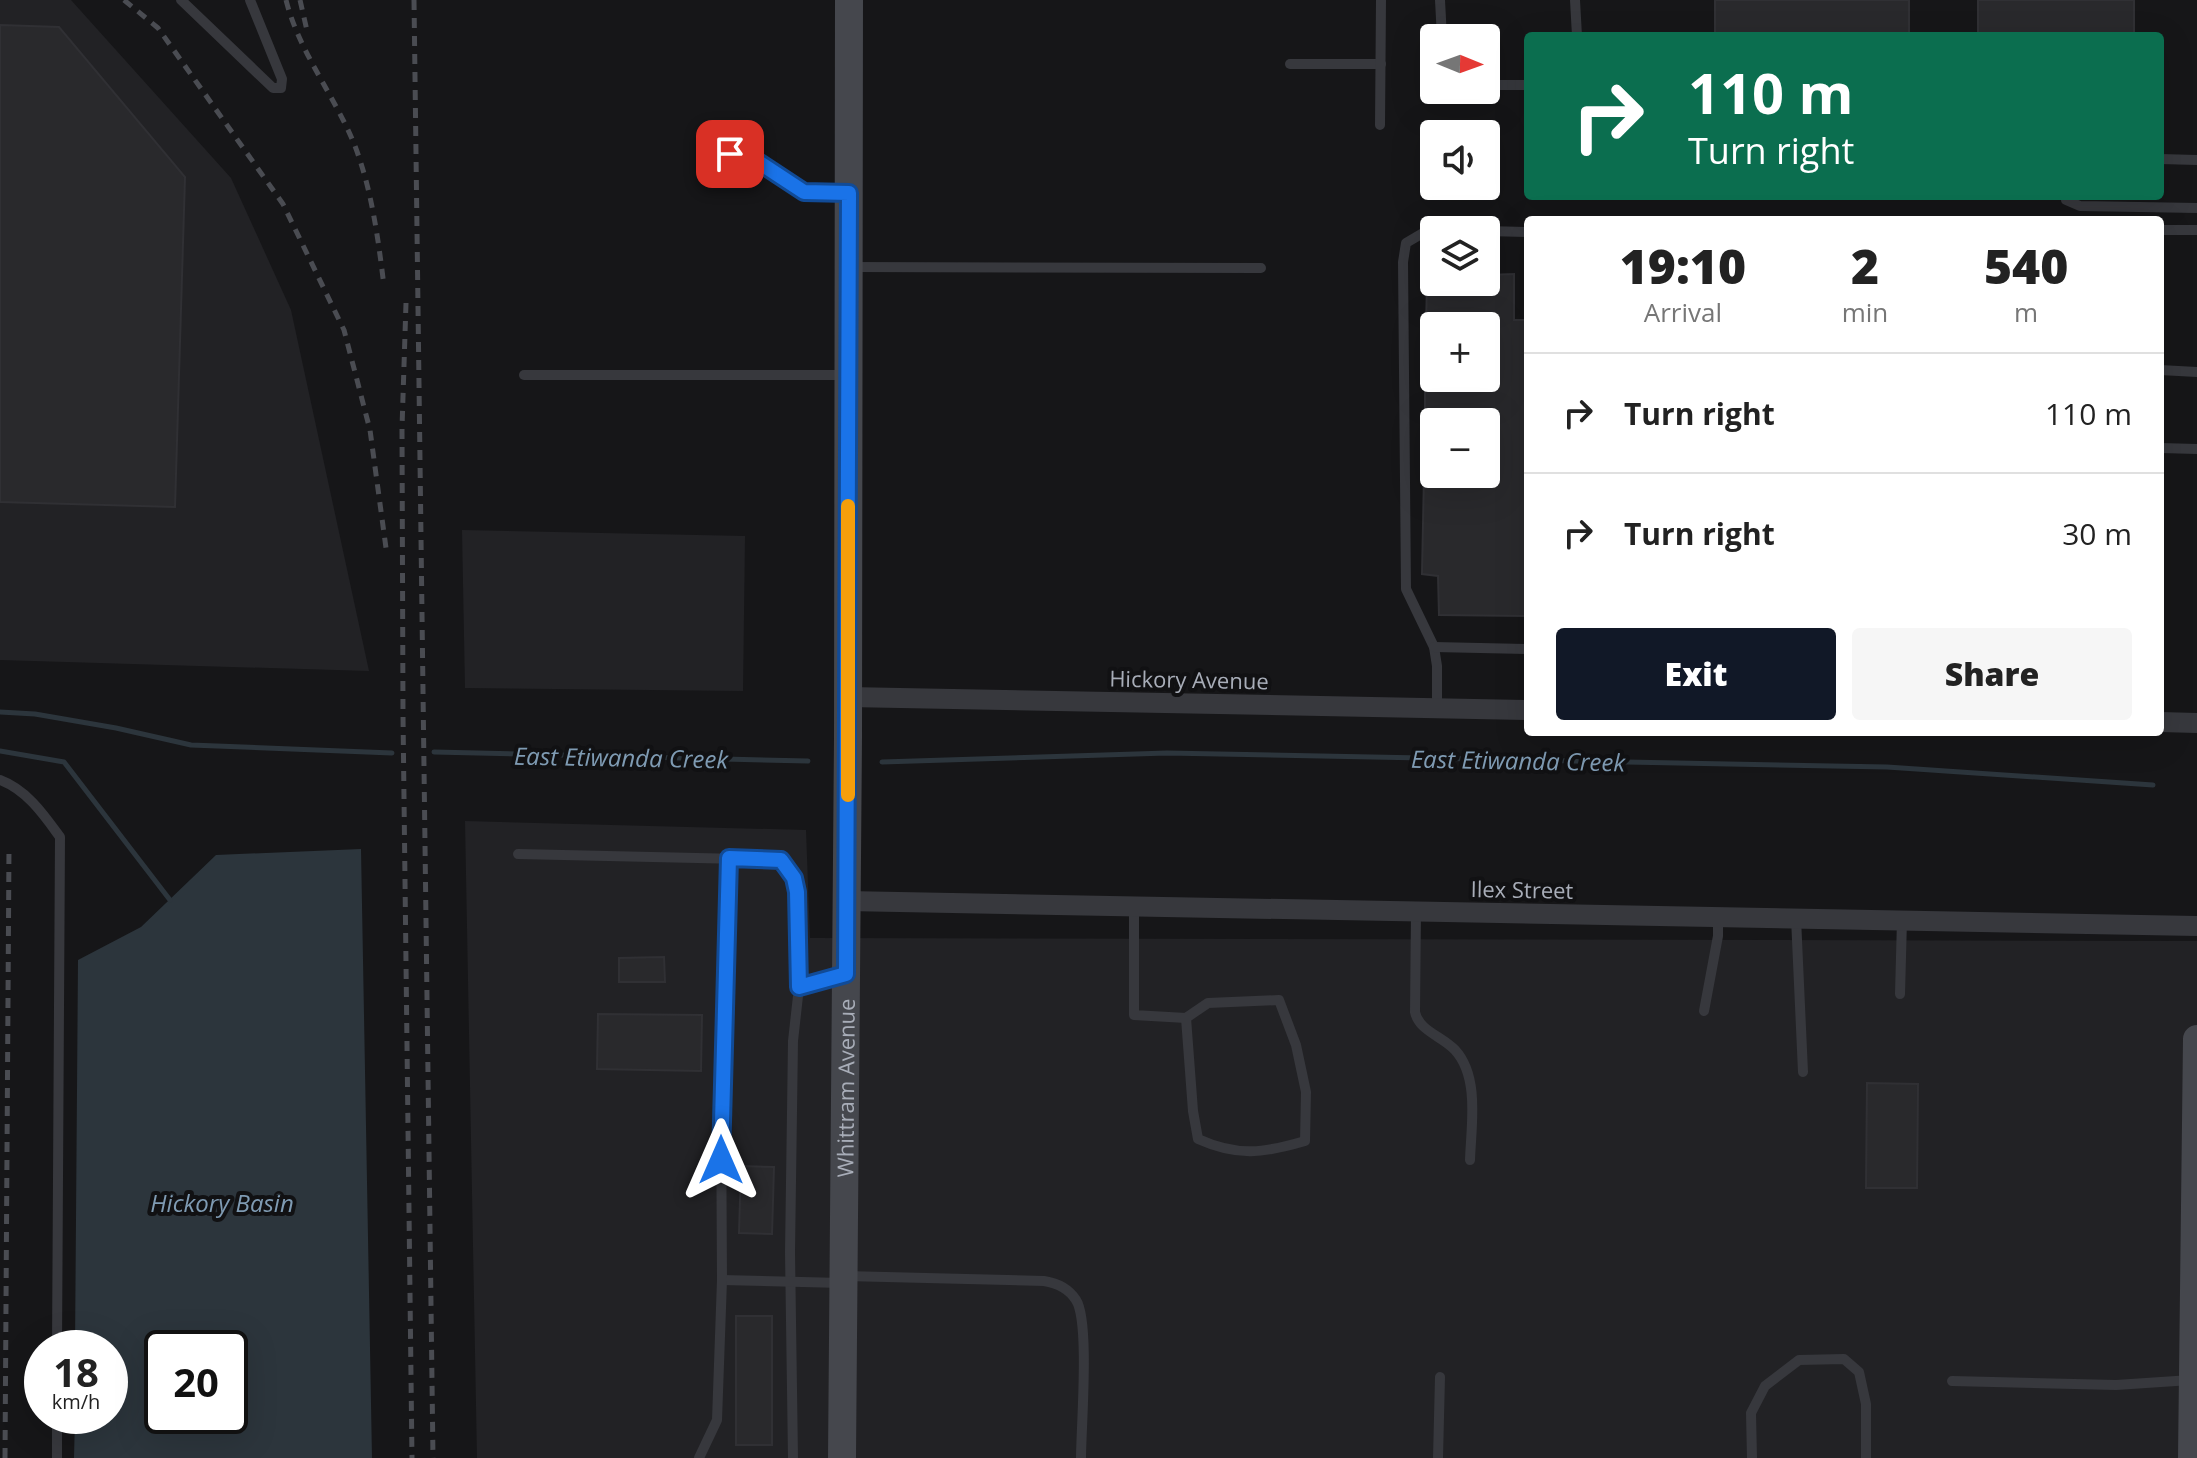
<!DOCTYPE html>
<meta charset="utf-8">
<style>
body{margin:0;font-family:"Open Sans",sans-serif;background:#f6f6f6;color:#222;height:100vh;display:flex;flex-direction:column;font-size:30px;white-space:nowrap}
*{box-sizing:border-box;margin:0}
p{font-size:26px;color:#767676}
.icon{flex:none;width:44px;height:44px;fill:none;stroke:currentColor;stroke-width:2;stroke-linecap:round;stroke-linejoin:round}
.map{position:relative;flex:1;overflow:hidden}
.side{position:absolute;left:1524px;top:216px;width:640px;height:520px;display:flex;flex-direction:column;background:#fff;border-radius:8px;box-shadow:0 8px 32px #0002}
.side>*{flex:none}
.banner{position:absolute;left:1524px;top:32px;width:640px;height:168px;border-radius:8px;box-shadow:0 8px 32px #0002;background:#0b6e4f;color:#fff;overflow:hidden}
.needle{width:52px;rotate:91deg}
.tools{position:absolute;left:1420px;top:24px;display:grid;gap:16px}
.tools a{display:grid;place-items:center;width:80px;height:80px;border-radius:8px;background:#fff;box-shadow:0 8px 32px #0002;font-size:40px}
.speed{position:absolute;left:24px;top:1330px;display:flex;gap:16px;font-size:40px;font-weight:700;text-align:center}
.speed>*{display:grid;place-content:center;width:104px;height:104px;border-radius:50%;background:#fff;box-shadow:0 8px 32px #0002;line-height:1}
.speed small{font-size:20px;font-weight:400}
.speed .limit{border:4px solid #111;border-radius:12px;background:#fff;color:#111}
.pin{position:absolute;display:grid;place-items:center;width:68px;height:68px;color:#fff;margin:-34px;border-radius:16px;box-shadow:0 4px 12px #0006}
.me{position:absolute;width:88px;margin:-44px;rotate:0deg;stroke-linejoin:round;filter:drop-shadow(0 0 6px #0008)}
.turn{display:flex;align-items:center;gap:28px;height:168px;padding:0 32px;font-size:36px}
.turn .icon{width:104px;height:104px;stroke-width:2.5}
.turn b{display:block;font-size:56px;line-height:68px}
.eta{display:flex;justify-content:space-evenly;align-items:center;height:136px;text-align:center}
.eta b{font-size:48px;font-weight:800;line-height:56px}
.cta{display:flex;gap:16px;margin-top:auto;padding:16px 32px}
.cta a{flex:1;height:92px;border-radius:8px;background:#111827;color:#fff;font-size:32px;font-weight:800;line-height:92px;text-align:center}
.cta a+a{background:#f6f6f6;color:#222}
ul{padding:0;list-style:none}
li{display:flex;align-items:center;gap:24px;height:120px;padding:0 32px;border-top:2px solid #e0e0e0}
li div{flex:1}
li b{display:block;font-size:30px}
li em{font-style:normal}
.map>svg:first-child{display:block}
</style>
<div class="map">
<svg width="2197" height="1458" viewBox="0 0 2197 1458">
<rect width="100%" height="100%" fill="#161618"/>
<g fill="#222225">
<path d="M 0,0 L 71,0 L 231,178 L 291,310 L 369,671 L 0,660 Z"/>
<path d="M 462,530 L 745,536 L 743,691 L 465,688 Z"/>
<path d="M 465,821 L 806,830 L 810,938 L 2197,941 L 2197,1458 L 477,1458 Z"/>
</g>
<path fill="#2c353c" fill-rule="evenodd" d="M 361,849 L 372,1458 L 74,1458 L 75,1416 L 110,1416 L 110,1348 L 75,1348 L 78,960 L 141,927 L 216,855 ZM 230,1348 L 230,1416 L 162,1416 L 162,1348 Z"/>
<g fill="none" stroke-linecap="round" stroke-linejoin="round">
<g stroke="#2c353c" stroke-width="5">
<path d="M 0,712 L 35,714 L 116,728 L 191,745 L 392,753"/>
<path d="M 0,751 L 64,762 L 170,900"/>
<path d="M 434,752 L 808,761"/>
<path d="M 882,762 L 1167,753 L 1887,767 L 2153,785"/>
</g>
</g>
<g fill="#29292c" stroke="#303034" stroke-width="2">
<rect x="1715" y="0" width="194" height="36"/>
<rect x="1978" y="0" width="156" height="36"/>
<path d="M 0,25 L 59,27 L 185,177 L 175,507 L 0,502 Z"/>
<path d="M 1514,274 L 1514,320 L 1528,320 L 1528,616 L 1439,615 L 1438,576 L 1422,574 L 1424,474 L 1486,474 L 1486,422 L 1425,422 L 1425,378 L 1486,378 L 1486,326 L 1426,326 L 1427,282 L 1486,282 L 1486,275 Z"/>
<path d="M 664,957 L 665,982 L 619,982 L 619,958 Z"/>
<path d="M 598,1014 L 702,1015 L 701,1071 L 597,1069 Z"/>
<path d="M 1867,1083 L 1918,1084 L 1917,1188 L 1866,1188 Z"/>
<path d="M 741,1166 L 774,1167 L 772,1234 L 739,1233 Z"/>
<rect x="736" y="1316" width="36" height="129"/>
</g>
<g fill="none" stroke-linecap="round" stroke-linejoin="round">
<g stroke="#37383d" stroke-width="10">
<path d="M 181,0 L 273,88 L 281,88 L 282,79 L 250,0"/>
<path d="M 1440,0 L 1442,38"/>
<path d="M 1575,0 L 1577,36"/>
<path d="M 1290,64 L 1381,64"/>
<path d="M 1486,85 L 1528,85"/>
<path d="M 1380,125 L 1381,0"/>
<path d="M 730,154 L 760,163 L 804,192 L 847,193"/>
<path d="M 2160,159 L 2197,160"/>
<path d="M 2066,196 L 2066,200 L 2080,206 L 2197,208"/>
<path d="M 1434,230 L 1428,230 L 1406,243 L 1403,262 L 1406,589 L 1434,647 L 1437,666 L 1437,708"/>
<path d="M 2160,230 L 2197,230"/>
<path d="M 1486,231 L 1528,232"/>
<path d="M 850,267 L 1261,268"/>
<path d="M 2160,370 L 2197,372"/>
<path d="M 524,375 L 846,375"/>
<path d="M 2160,448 L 2197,449"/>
<path d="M 1434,647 L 1528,649"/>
<path d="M 0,780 C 27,790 44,815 60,837 L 57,1348"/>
<path d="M 518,854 L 781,860 L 794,878 L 797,892 L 799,987 L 793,1041 L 790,1252 L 793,1458"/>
<path d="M 1134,906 L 1134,1015 L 1186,1018 L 1208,1003 L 1279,1000 L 1296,1045 L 1306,1092 L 1305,1141 C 1264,1153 1238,1157 1198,1139 L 1193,1111 L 1186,1018"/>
<path d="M 1416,911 L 1415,1012 C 1419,1031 1442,1036 1455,1050 C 1480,1077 1471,1127 1470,1160"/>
<path d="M 1796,918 L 1803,1072"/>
<path d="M 799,987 L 843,974"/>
<path d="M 1900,994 L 1902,920"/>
<path d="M 1704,1011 L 1718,936 L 1718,917"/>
<path d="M 845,1276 L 1044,1281 C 1057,1283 1069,1289 1076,1300 C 1090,1321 1081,1428 1081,1458"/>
<path d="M 722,1280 L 842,1283"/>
<path d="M 1952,1381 L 2116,1385 L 2191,1380"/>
<path d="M 57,1458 L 57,1416"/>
<path d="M 699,1458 L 717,1420 L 722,1280 L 721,1100 L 729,858"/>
<path d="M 1438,1458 L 1440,1377"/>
<path d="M 1752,1458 L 1751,1413 L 1765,1386 L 1799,1360 L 1844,1359 L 1859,1372 L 1866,1404 L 1866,1458"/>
</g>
<g stroke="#37383d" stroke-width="20">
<path d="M 848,697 L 1528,710"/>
<path d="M 2160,722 L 2197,723"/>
<path d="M 846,901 L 2197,926"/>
</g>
<g stroke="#45474d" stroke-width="28">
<path id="s1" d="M 842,1458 L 848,738 L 849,0"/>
<path d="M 2192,1458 L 2197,1039"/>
</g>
<g stroke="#4a4c52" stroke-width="5" stroke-dasharray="10 8" stroke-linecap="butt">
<path d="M 124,0 L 158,28 L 283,204 L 344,330 L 370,430 L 386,548"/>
<path d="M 286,0 C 299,52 335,96 355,146 C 372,191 378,238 384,286"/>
<path d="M 300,0 L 308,35"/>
<path d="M 414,0 L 433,1458"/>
<path d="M 406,303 L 402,428 L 403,715 L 412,1458"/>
<path d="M 5,1458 L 9,847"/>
</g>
</g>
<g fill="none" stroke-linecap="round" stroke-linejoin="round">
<defs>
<path id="route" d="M 721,1160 L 729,858 L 781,860 L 794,878 L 797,892 L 799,987 L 846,974 L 849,193 L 804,192 L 760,163 L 730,154"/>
</defs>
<use href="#route" stroke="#114b97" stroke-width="20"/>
<use href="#route" stroke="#1a73e8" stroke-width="14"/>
<path stroke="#f59e0b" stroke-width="14" d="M 848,795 L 848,506"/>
</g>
<g text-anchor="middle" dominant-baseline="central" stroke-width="8" stroke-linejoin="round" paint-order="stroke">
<g font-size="22" fill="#a8adb8" stroke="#111113">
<text transform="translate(1189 679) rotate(1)">Hickory Avenue</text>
<text transform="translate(1522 889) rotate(1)">Ilex Street</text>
<text stroke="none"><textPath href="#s1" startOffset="370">Whittram Avenue</textPath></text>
</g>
<g font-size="24" font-style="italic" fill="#7f9bb3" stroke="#111113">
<text transform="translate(621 757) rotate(1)">East Etiwanda Creek</text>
<text transform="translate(1518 760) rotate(1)">East Etiwanda Creek</text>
<text x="222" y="1202">Hickory Basin</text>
</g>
</g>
</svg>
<div class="tools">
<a><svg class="needle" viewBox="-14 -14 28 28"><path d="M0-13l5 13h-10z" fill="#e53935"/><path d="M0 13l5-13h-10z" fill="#767676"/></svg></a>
<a><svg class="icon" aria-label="sound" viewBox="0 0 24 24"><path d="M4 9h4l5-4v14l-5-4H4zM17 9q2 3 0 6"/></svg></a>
<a><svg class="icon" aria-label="layers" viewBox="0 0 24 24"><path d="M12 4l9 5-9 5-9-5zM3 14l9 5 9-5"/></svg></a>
<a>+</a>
<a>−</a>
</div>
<div class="speed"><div>18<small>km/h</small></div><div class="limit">20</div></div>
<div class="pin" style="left:730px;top:154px;background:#d93025"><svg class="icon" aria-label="arrive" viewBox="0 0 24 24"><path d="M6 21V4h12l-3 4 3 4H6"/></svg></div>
<svg class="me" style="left:721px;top:1160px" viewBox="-20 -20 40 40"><path d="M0-17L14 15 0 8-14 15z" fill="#1a73e8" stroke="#fff" stroke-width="4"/></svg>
<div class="banner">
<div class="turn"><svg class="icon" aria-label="right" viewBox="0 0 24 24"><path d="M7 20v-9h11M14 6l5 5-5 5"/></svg><div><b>110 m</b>Turn right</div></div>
</div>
<section class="side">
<div class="eta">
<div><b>19:10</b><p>Arrival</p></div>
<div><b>2</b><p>min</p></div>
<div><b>540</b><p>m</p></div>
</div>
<ul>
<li><svg class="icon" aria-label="right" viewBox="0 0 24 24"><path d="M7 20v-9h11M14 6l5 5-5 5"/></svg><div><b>Turn right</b></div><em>110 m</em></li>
<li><svg class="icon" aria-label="right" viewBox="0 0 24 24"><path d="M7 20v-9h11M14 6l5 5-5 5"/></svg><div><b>Turn right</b></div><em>30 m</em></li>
</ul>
<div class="cta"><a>Exit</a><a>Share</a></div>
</section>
</div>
